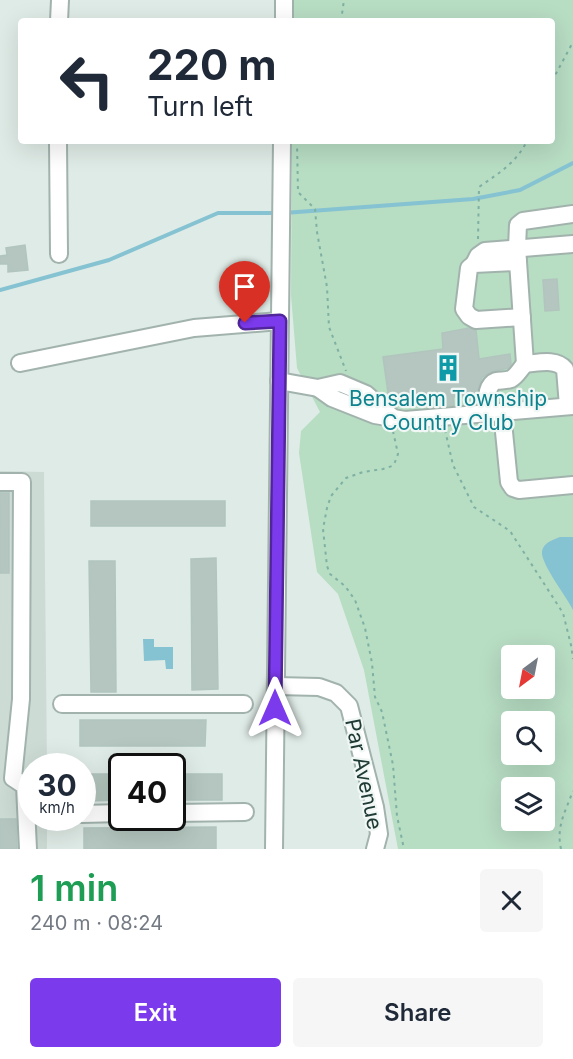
<!DOCTYPE html>
<meta charset="utf-8">
<style>
body{margin:0;font-family:Inter,sans-serif;background:#f6f6f7;color:#1f2937;height:100vh;display:flex;flex-direction:column;font-size:22px;white-space:nowrap}
*{box-sizing:border-box;margin:0}
p{font-size:20px;color:#747a83}
.icon{flex:none;width:33px;height:33px;fill:none;stroke:currentColor;stroke-width:2;stroke-linecap:round;stroke-linejoin:round}
.map{position:relative;height:849px;overflow:hidden}
.sheet{display:flex;flex-direction:column;background:#fff;flex:1}
.sheet>*{flex:none}
.hud{position:absolute;left:18px;top:18px;width:537px;height:126px;border-radius:6px;box-shadow:0 6px 24px #0002;background:#fff;color:#1f2937;overflow:hidden}
.needle{width:39px;rotate:212deg}
.buttons{position:absolute;left:501px;top:645px;display:grid;gap:12px}
.buttons a{display:grid;place-items:center;width:54px;height:54px;border-radius:6px;background:#fff;box-shadow:0 6px 24px #0002;font-size:30px}
.speed{position:absolute;left:18px;top:753px;display:flex;gap:12px;font-size:30px;font-weight:700;text-align:center}
.speed>*{display:grid;place-content:center;width:78px;height:78px;border-radius:50%;background:#fff;box-shadow:0 6px 24px #0002;line-height:1}
.speed small{font-size:15px;font-weight:400}
.speed .limit{border:3px solid #111;border-radius:9px;background:#fff;color:#111}
.pin{position:absolute;display:grid;place-items:center;width:51px;height:51px;color:#fff;margin:-62px -26px;border-radius:50% 50% 50% 0;rotate:-45deg;box-shadow:0 0 6px #0007}
.pin .icon{rotate:45deg}
.me{position:absolute;width:66px;margin:-33px;rotate:0deg;stroke-linejoin:round;filter:drop-shadow(0 0 4px #0008)}
.turn{display:flex;align-items:center;gap:21px;height:126px;padding:0 30px;font-size:27px}
.turn .icon{width:78px;height:78px;stroke-width:2.5}
.turn b{display:block;font-size:42px;line-height:51px}
.round{display:grid;place-items:center;flex:none;width:63px;height:63px;border-radius:6px;background:#f6f6f7}
.headline{display:flex;align-items:center;justify-content:space-between;height:102px;padding:0 30px}
h1{font-size:36px;font-weight:600;line-height:45px;color:#1e9e55}
.action{display:flex;gap:12px;margin-top:auto;padding:12px 30px}
.action a{flex:1;height:69px;border-radius:6px;background:#7c3aed;color:#fff;font-size:24px;font-weight:600;line-height:69px;text-align:center}
.action a+a{background:#f6f6f7;color:#1f2937}
.map>svg:first-child{display:block}
</style>
<div class="map">
<svg width="573" height="849" viewBox="0 0 573 849">
<rect width="100%" height="100%" fill="#dfebe6"/>
<path fill="#cddbd5" d="M 0,471 L 44,472 L 47,766 L 32,766 L 32,818 L 47,818 L 47,849 L 0,849 Z"/>
<path fill="#b7ddc3" fill-rule="evenodd" d="M 293,0 L 573,0 L 573,849 L 398,849 L 364,670 L 338,594 L 317,572 L 299,453 L 301,431 L 320,412 L 297,368 L 291,295 L 292,141 L 552,141 L 552,21 L 293,21 ZM 512,656 L 544,656 L 544,688 L 512,688 ZM 512,722 L 544,722 L 544,754 L 512,754 ZM 512,788 L 544,788 L 544,820 L 512,820 Z"/>
<g fill="#85c2d2">
<path d="M 560,537 L 573,537 L 573,610 C 567,597 540,563 542,551 C 544,542 553,540 560,537 Z"/>
<path d="M 143,639 L 154,639 L 154,647 L 173,647 L 173,669 L 166,669 L 165,660 L 144,661 Z"/>
</g>
<g fill="none" stroke-linecap="round" stroke-linejoin="round">
<g stroke="#85c2d2" stroke-width="4">
<path d="M 284,213 L 473,199 L 520,190 L 573,163"/>
<path d="M 0,290 L 109,260 L 218,213 L 277,213"/>
</g>
</g>
<g fill="#b4c6bf" stroke="#b1c5be" stroke-width="1.5">
<path d="M 25,245 L 28,270 L 8,272 L 8,264 L 0,264 L 0,256 L 7,255 L 6,248 Z"/>
<path d="M 557,279 L 559,310 L 545,311 L 543,280 Z"/>
<path d="M 469,328 L 476,330 L 479,359 L 510,354 L 511,364 L 508,368 L 494,371 L 482,377 L 477,394 L 453,397 L 454,405 L 443,406 L 442,399 L 395,406 L 389,400 L 383,357 L 443,349 L 442,333 Z"/>
<rect x="0" y="493" width="9" height="80"/>
<rect x="91" y="501" width="134" height="25"/>
<path d="M 216,558 L 218,689 L 192,690 L 191,559 Z"/>
<path d="M 89,561 L 115,561 L 116,692 L 91,692 Z"/>
<path d="M 80,720 L 206,720 L 205,746 L 80,746 Z"/>
<path d="M 89,774 L 122,774 L 122,800 L 90,801 Z"/>
<rect x="172" y="774" width="50" height="26"/>
<path d="M 0,819 L 16,819 L 17,849 L 0,849 Z"/>
<path d="M 216,827 L 216,849 L 84,849 L 84,828 Z"/>
</g>
<g fill="none" stroke-linecap="round" stroke-linejoin="round">
<defs>
<g id="minor">
<path d="M 59,21 L 60,0"/>
<path d="M 284,21 L 284,0"/>
<path d="M 58,141 L 59,254"/>
<path d="M 518,262 L 474,264 L 469,268 L 464,309 L 469,316 L 476,320 L 522,317"/>
<path d="M 474,264 L 478,256 L 485,251 L 573,244"/>
<path d="M 20,363 L 194,328 L 280,321"/>
<path d="M 525,364 L 517,247 L 518,225 L 523,221 L 573,214"/>
<path d="M 279,381 L 318,388 L 340,383 L 366,394 L 392,417"/>
<path d="M 318,388 L 332,398 L 375,415 L 405,420 L 573,406"/>
<path d="M 502,412 L 509,482 L 513,488 L 519,490 L 573,485"/>
<path d="M 486,413 C 487,403 485,385 496,381 C 501,380 506,381 511,379 C 517,376 520,369 525,364 C 538,363 556,358 565,369 L 568,406"/>
<path d="M 0,482 L 22,482 L 21,699 L 13,778 L 25,786 L 28,849"/>
<path d="M 276,686 L 319,687 L 336,693 L 349,706 L 375,807 L 379,834 L 375,849"/>
<path d="M 62,704 L 244,704"/>
<path d="M 172,813 L 245,812"/>
<path d="M 82,814 L 122,813"/>
<path d="M 274,849 L 282,141"/>
</g>
</defs>
<use href="#minor" stroke="#a2b3ad" stroke-width="20"/>
<g stroke="#7eb0a3" stroke-width="2" stroke-dasharray="3 4.5" stroke-linecap="butt">
<path d="M 341,21 L 344,0"/>
<path d="M 552,81 L 573,42"/>
<path d="M 297,141 L 298,192 L 315,209 L 317,232 L 327,287 L 329,327 L 346,371"/>
<path d="M 478,239 L 479,187 C 499,173 516,163 527,141"/>
<path d="M 445,430 L 453,465 L 474,507 L 510,531 L 563,613 L 571,645 L 573,659"/>
<path d="M 393,431 L 398,454 L 395,462 L 392,466 L 383,469 L 363,472 L 346,478 L 331,496 L 327,508 L 323,529 L 327,566 L 330,574 L 345,586 L 355,600 L 365,628 L 372,663 L 375,697 L 382,712 L 393,765 L 397,816 L 404,849"/>
<path d="M 561,849 C 556,827 565,812 573,791"/>
</g>
<use href="#minor" stroke="#fff" stroke-width="16"/>
</g>
<g fill="none" stroke-linecap="round" stroke-linejoin="round">
<defs>
<path id="route" d="M 245,323 L 280,321 L 275,708"/>
</defs>
<use href="#route" stroke="#51269a" stroke-width="15"/>
<use href="#route" stroke="#7c3aed" stroke-width="10"/>
</g>
<defs>
<symbol id="building-bare" viewBox="-9 -9 18 18"><path d="M-4-6H4V6H1V3H-1V6H-4ZM-2.5-4.3h1.7v1.8h-1.7ZM.8-4.3h1.7v1.8H.8ZM-2.5-1h1.7V.8h-1.7ZM.8-1h1.7V.8H.8Z" fill="#0f9aa8" stroke="#f0f7f4" stroke-width="2.5" paint-order="stroke"/></symbol>
</defs>
<g fill-rule="evenodd">
<use href="#building-bare" x="429" y="349" width="38" height="38"/>
</g>
<g text-anchor="middle" dominant-baseline="central" stroke-width="4.5" stroke-linejoin="round" paint-order="stroke">
<g font-size="21" fill="#0d838f" stroke="#f0f7f4">
<text x="448" y="398">Bensalem Township<tspan x="448" dy="24">Country Club</tspan></text>
</g>
<g font-size="21" fill="#203b35" stroke="#f0f7f4">
<text transform="translate(364 774) rotate(78)">Par Avenue</text>
</g>
</g>
</svg>
<div class="buttons">
<a><svg class="needle" viewBox="-14 -14 28 28"><path d="M0-13l5 13h-10z" fill="#e53935"/><path d="M0 13l5-13h-10z" fill="#747a83"/></svg></a>
<a><svg class="icon" aria-label="search" viewBox="0 0 24 24"><circle cx="10" cy="10" r="6"/><path d="M15 15l6 6"/></svg></a>
<a><svg class="icon" aria-label="layers" viewBox="0 0 24 24"><path d="M12 4l9 5-9 5-9-5zM3 14l9 5 9-5"/></svg></a>
</div>
<div class="speed"><div>30<small>km/h</small></div><div class="limit">40</div></div>
<div class="pin" style="left:245px;top:323px;background:#d93025"><svg class="icon" aria-label="arrive" viewBox="0 0 24 24"><path d="M6 21V4h12l-3 4 3 4H6"/></svg></div>
<svg class="me" style="left:275px;top:708px" viewBox="-20 -20 40 40"><path d="M0-17L14 15 0 8-14 15z" fill="#7c3aed" stroke="#fff" stroke-width="4"/></svg>
<div class="hud">
<div class="turn"><svg class="icon" aria-label="left" viewBox="0 0 24 24"><path d="M17 20v-9H6M10 6l-5 5 5 5"/></svg><div><b>220 m</b>Turn left</div></div>
</div>
</div>
<section class="sheet">
<div class="headline"><div><h1>1 min</h1><p>240 m · 08:24</p></div><a class="round"><svg class="icon" aria-label="close" viewBox="0 0 24 24"><path d="M6 6l12 12M18 6L6 18"/></svg></a></div>
<div class="action"><a>Exit</a><a>Share</a></div>
</section>
